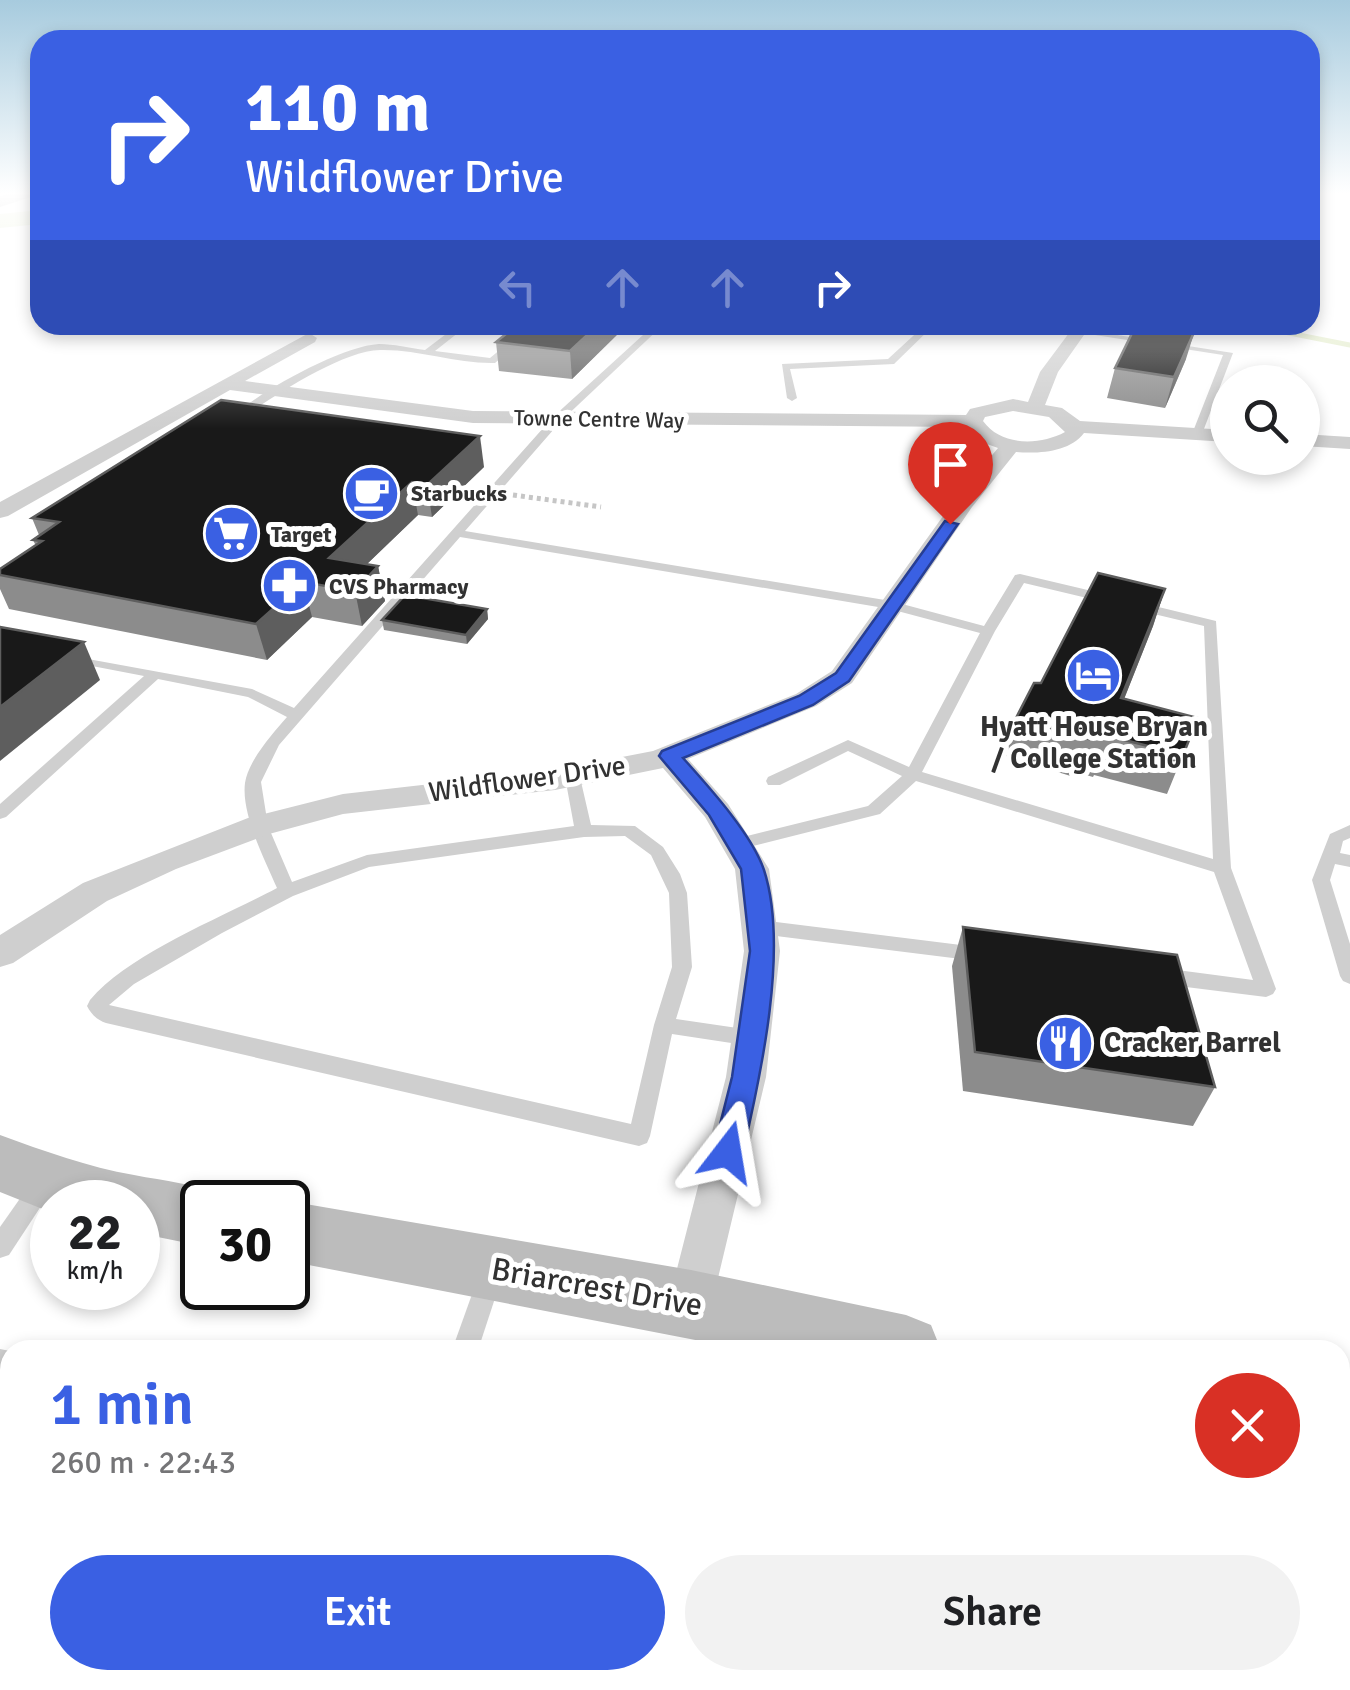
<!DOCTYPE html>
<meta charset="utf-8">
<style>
body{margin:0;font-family:Signika,sans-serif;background:#f2f2f2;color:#202124;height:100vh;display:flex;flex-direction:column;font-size:38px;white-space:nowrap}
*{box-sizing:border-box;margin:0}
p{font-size:32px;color:#757577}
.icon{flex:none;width:55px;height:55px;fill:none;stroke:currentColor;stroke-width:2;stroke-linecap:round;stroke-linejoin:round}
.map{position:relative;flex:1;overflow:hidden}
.details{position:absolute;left:0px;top:1340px;width:1350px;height:350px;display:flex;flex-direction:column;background:#fff;border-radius:30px 30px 0 0;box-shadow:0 5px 15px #0003}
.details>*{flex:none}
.banner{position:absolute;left:30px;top:30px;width:1290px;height:305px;border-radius:30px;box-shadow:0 5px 15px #0003;background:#3a60e3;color:#fff;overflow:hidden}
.fabs{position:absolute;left:1210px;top:365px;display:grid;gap:20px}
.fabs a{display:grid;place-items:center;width:110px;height:110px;border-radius:50%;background:#fff;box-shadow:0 5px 15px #0003;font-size:50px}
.speed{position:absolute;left:30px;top:1180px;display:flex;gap:20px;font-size:50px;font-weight:700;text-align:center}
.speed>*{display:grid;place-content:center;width:130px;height:130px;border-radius:50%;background:#fff;box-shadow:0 5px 15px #0003;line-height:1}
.speed small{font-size:25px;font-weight:400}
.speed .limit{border:5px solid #111;border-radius:15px;background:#fff;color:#111}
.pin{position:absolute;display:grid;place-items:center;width:85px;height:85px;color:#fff;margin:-102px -42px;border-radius:50% 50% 50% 0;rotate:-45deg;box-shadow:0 0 10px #0007}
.pin .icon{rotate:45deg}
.me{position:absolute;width:110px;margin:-55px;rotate:14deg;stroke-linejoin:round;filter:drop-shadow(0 0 8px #0008)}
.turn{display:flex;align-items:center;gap:35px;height:210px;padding:0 50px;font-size:45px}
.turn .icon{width:130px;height:130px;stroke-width:2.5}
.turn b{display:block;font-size:70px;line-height:85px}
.lanes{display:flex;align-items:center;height:95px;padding:0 50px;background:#0003;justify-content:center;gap:50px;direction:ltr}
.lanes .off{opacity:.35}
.round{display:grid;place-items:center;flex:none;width:105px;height:105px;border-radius:52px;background:#f2f2f2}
.overview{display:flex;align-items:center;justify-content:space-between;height:170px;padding:0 50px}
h1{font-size:60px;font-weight:600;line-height:75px;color:#3a60e3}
.button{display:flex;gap:20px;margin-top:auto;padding:20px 50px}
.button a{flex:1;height:115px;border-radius:60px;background:#3a60e3;color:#fff;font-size:40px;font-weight:600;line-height:115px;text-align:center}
.button a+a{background:#f2f2f2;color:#202124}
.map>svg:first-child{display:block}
</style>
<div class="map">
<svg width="1350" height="1690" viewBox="0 0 1350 1690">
<rect width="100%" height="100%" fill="#fff"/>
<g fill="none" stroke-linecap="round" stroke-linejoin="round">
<path stroke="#e5edce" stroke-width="5" d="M 1248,325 L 1350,345"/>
<path fill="#e5edce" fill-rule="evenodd" d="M 40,210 L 40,224 L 0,228 L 0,214 Z"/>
<path stroke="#c6c6c6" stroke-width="5" stroke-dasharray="4 4" stroke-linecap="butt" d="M 513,495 L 601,507"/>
<g fill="#cfcfcf" fill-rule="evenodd">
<path d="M 458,325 L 468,325 L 435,351 L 490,358 L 530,325 L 539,325 L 495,363 C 457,364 418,349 380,350 C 341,351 274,396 242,418 L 233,416 C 261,391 341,346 379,344 C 393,344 410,348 425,350 Z"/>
<path d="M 654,325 L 663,325 L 561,421 L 465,531 L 891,601 L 984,626 L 1015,575 L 1020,574 L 1113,596 L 1113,602 L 1108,603 L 1024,583 L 995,631 L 922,772 L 1213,859 L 1204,626 L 1133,609 L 1131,606 L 1138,602 L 1216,621 L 1231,868 L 1276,989 L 1273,994 L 1266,997 L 1162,984 L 1155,981 L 1152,976 L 1155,971 L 1162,968 L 1253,980 L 1214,872 L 916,781 L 880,814 L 737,850 L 731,848 L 728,844 L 731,840 L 868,806 L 902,776 L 848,751 L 780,785 L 768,785 L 766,781 L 768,777 L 848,740 L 909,767 L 980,633 L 890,609 L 460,537 L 279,745 L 261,782 L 268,826 L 292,882 L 367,855 L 574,826 L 565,777 L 567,773 L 579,773 L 591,825 L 635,826 L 663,847 L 680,874 L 687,893 L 692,967 L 676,1019 L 751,1030 L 758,1032 L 761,1038 L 758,1044 L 751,1046 L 672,1034 L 650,1136 L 647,1143 L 639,1146 L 106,1023 C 97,1020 91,1014 87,1006 L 90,1000 C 130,953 221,918 277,888 C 265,860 241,814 245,783 C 248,761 273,733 287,717 L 248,697 L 158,679 L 6,817 L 0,819 L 0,804 L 144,676 L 66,661 L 66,655 L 252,689 L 294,708 L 553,417 ZM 625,836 L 651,855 L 669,893 L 672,967 L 654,1025 L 631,1124 L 109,1005 L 134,984 L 222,933 L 293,896 L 369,867 L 584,837 Z"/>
<path d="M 925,325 L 934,325 L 894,364 L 790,369 L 797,398 L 792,401 L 787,398 L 782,364 L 888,359 Z"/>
<path d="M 1031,325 L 1053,325 L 1233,353 L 1202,434 L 1197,437 L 1192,434 L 1223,355 Z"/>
<path d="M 1350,825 L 1350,838 L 1343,841 L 1340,853 L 1350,855 L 1350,867 L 1335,864 L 1330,880 L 1350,944 L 1350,984 L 1343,981 L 1340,976 L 1312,880 L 1330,834 Z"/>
<path d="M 760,920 L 977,947 L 984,949 L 987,954 L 984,959 L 977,961 L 760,934 L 753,932 L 751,927 L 753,922 Z"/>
<path d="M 41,1176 L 49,1180 L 53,1187 L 49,1194 L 9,1255 L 0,1258 L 0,1227 L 33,1180 Z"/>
<path d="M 489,1268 L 498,1272 L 501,1280 L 478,1350 L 452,1350 L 480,1272 Z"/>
<path d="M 0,1349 L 10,1351 L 10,1377 L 0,1375 Z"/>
<path d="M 10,1384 L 10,1423 L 7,1424 L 10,1425 L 10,1453 L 0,1450 L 0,1388 Z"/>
<path d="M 10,1666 L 10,1680 L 31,1680 L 27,1690 L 0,1690 L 0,1676 L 4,1669 Z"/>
<path d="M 773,1680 L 805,1680 L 804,1690 L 772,1690 Z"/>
</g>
<g fill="#cfcfcf" fill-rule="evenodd">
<path d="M 1075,325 L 1091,325 L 1058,372 L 1045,405 L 1062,408 L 1080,421 L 1228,430 L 1228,442 L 1084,433 C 1070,452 1039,454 1016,452 L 972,507 L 852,683 L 816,706 L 688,759 L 728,804 L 769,869 L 780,951 L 766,1077 L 708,1320 L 691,1327 L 674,1320 L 668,1304 L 726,1077 L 744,951 L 735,869 L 705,817 L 663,768 L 555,790 L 343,814 L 269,834 L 176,869 L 107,901 L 13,963 L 0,967 L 0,935 L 83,883 L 248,818 L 343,794 L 555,770 L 653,751 L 796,694 L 832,671 L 956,498 L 998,448 L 984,443 L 967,427 L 473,423 L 230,390 L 8,516 L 0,518 L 0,502 L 309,333 L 317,338 L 315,342 L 245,381 L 473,411 L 966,415 L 970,409 L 1013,399 L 1028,402 L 1040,372 ZM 1013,411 L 1049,417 L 1065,432 C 1039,446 1001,446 983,421 L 985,417 Z"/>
<path d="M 1302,434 L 1350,437 L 1350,449 L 1302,446 Z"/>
</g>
<g fill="#bcbcbc" fill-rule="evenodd">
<path d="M 13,193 L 40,193 L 40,194 L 0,207 L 0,196 Z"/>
<path d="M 0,1135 C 44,1151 88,1167 134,1175 C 165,1181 195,1184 225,1195 L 228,1202 L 202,1202 L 202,1246 L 138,1233 L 138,1202 L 52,1202 L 52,1212 L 45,1210 L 0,1192 Z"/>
<path d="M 288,1201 L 691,1270 L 906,1315 L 931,1325 L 941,1350 L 747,1350 L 288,1261 L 288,1202 L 283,1202 Z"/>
<path d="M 1340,1407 L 1350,1409 L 1350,1483 L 1340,1481 Z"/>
</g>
</g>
<g fill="#8c8c8c">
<path d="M 627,325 L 572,379 L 499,371 L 496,342 Z"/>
<path d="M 1186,359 L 1165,408 L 1107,398 L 1115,368 Z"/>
<path d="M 484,467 L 432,517 L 418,515 L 367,564 L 378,566 L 385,601 L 362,626 L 312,617 L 267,660 L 9,609 L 0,589 L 0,569 L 36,546 L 33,540 L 39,535 L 32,518 Z"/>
<path d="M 1165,589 L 1153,626 L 1124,699 L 1198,718 L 1167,794 L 1094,775 L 1093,777 L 1079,773 L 1077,778 L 1006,756 L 1016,718 L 1041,683 Z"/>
<path d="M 487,609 L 488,619 L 467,644 L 384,630 L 382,620 Z"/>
<path d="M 963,927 L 1215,1087 L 1193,1126 L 963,1091 L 952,966 Z"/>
</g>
<g fill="#5e5e5e">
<path d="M 598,325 L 627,325 L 572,379 L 570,351 Z"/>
<path d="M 1195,330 L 1186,359 L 1165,408 L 1174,377 Z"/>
<path d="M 480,436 L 484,467 L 432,517 L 427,485 Z"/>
<path d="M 412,482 L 418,515 L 342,588 L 329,558 Z"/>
<path d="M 378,566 L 385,601 L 362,626 L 355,591 Z"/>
<path d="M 303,582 L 312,617 L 267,660 L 256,624 Z"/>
<path d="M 1165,589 L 1153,626 L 1109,737 L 1121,698 Z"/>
<path d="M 487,609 L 488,619 L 467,644 L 466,635 Z"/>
<path d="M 84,642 L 100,680 L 0,761 L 0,707 Z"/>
<path d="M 628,1680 L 636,1680 L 634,1690 L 626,1690 Z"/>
</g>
<g fill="#191919" stroke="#5e5e5e" stroke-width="2.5">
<path d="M 517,325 L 598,325 L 570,351 L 496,342 Z"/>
<path d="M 1136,325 L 1161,325 L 1195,330 L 1174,377 L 1115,368 Z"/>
<path d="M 221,400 L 480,436 L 427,485 L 412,482 L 329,558 L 378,566 L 355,591 L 303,582 L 256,624 L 0,575 L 0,569 L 42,541 L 33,540 L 59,522 L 32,518 Z"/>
<path d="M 1098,573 L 1165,589 L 1121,698 L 1198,718 L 1183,755 L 1105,735 L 1106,739 L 1091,734 L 1089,739 L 1016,718 L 1034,683 L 1041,683 Z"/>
<path d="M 405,595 L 487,609 L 466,635 L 382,620 Z"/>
<path d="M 0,627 L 84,642 L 0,707 Z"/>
<path d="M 963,927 L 1177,955 L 1215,1087 L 975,1052 Z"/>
<path d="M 83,1680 L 628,1680 L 626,1690 L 79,1690 Z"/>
</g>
<linearGradient id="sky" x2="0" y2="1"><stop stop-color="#a7cbde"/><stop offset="0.45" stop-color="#fff"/><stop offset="1" stop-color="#fff" stop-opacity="0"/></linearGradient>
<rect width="1350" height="429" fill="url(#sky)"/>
<path fill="#3a60e3" stroke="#263e94" stroke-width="2.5" d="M 945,521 L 958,524 L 849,681 L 813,705 L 683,758 C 708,786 752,834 764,870 C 789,947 761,1074 743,1152 L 738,1162 L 728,1166 L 718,1162 L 713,1152 L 732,1077 L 750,951 L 741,869 L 709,815 L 659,756 L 662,751 L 799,696 L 836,673 Z"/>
<defs>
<symbol id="cafe-disc" viewBox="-11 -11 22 22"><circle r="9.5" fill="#3a60e3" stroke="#fff"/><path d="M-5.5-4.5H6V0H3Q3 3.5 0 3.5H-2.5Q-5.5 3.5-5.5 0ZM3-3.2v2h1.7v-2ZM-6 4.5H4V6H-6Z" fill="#fff"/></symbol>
<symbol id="supermarket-disc" viewBox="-11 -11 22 22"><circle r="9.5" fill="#3a60e3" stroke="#fff"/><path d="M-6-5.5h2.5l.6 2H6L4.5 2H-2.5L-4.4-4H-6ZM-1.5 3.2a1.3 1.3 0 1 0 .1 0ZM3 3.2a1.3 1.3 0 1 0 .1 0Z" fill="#fff"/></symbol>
<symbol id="pharmacy-disc" viewBox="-11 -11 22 22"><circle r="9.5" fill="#3a60e3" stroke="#fff"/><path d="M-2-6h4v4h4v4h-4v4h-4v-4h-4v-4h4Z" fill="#fff"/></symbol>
<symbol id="hotel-disc" viewBox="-11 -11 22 22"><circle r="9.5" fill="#3a60e3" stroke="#fff"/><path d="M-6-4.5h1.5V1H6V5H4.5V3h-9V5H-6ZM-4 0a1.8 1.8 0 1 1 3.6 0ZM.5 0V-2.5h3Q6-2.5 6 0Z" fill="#fff"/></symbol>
<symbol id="restaurant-disc" viewBox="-11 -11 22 22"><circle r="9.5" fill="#3a60e3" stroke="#fff"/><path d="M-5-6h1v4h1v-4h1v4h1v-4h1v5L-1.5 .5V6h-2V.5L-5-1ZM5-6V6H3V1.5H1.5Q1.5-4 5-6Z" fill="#fff"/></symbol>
</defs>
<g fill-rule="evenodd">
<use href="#cafe-disc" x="340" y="462" width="63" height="63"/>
<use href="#supermarket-disc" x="200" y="502" width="63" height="63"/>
<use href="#pharmacy-disc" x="258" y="554" width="63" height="63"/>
<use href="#hotel-disc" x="1062" y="644" width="63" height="63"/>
<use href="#restaurant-disc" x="1034" y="1012" width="63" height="63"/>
</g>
<g text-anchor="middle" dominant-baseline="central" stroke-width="10" stroke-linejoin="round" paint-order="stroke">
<g font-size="22" fill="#323232" stroke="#fff">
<text transform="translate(599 419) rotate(1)">Towne Centre Way</text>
</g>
<g font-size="22" font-weight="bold" fill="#323232" stroke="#fff" text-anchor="start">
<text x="411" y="493">Starbucks</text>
<text x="271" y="534">Target</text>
<text x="329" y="586">CVS Pharmacy</text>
</g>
<g font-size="28" font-weight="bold" fill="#323232" stroke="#fff">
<text x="1094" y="727">Hyatt House Bryan<tspan x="1094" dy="32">/ College Station</tspan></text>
<text x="1104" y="1043" text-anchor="start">Cracker Barrel</text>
</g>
<g font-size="28" fill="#323232" stroke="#fff">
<text transform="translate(527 779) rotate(-8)">Wildflower Drive</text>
</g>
<g font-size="32" fill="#323232" stroke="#fff">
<text transform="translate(597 1287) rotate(10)">Briarcrest Drive</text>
</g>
</g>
</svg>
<div class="fabs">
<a><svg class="icon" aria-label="search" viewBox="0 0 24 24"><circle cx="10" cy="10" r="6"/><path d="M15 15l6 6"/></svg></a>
</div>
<div class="speed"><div>22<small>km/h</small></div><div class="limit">30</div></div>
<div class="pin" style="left:950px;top:524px;background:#d93025"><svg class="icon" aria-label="arrive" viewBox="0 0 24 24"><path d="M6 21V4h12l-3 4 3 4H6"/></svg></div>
<svg class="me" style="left:728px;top:1152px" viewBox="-20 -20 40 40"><path d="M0-17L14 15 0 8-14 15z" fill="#3a60e3" stroke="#fff" stroke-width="4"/></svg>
<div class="banner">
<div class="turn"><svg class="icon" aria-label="right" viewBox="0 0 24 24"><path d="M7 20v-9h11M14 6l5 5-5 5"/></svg><div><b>110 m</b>Wildflower Drive</div></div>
<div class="lanes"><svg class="icon off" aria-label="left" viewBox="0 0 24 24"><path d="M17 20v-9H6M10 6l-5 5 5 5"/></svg><svg class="icon off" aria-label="ahead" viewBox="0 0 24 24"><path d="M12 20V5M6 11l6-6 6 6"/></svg><svg class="icon off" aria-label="ahead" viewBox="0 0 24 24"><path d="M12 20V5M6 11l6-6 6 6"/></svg><svg class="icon" aria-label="right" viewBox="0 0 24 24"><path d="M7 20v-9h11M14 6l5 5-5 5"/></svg></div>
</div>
<section class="details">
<div class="overview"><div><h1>1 min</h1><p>260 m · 22:43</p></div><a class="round" style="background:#d93025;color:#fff"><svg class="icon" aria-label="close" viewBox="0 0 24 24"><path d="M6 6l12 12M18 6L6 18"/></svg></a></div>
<div class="button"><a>Exit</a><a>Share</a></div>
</section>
</div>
